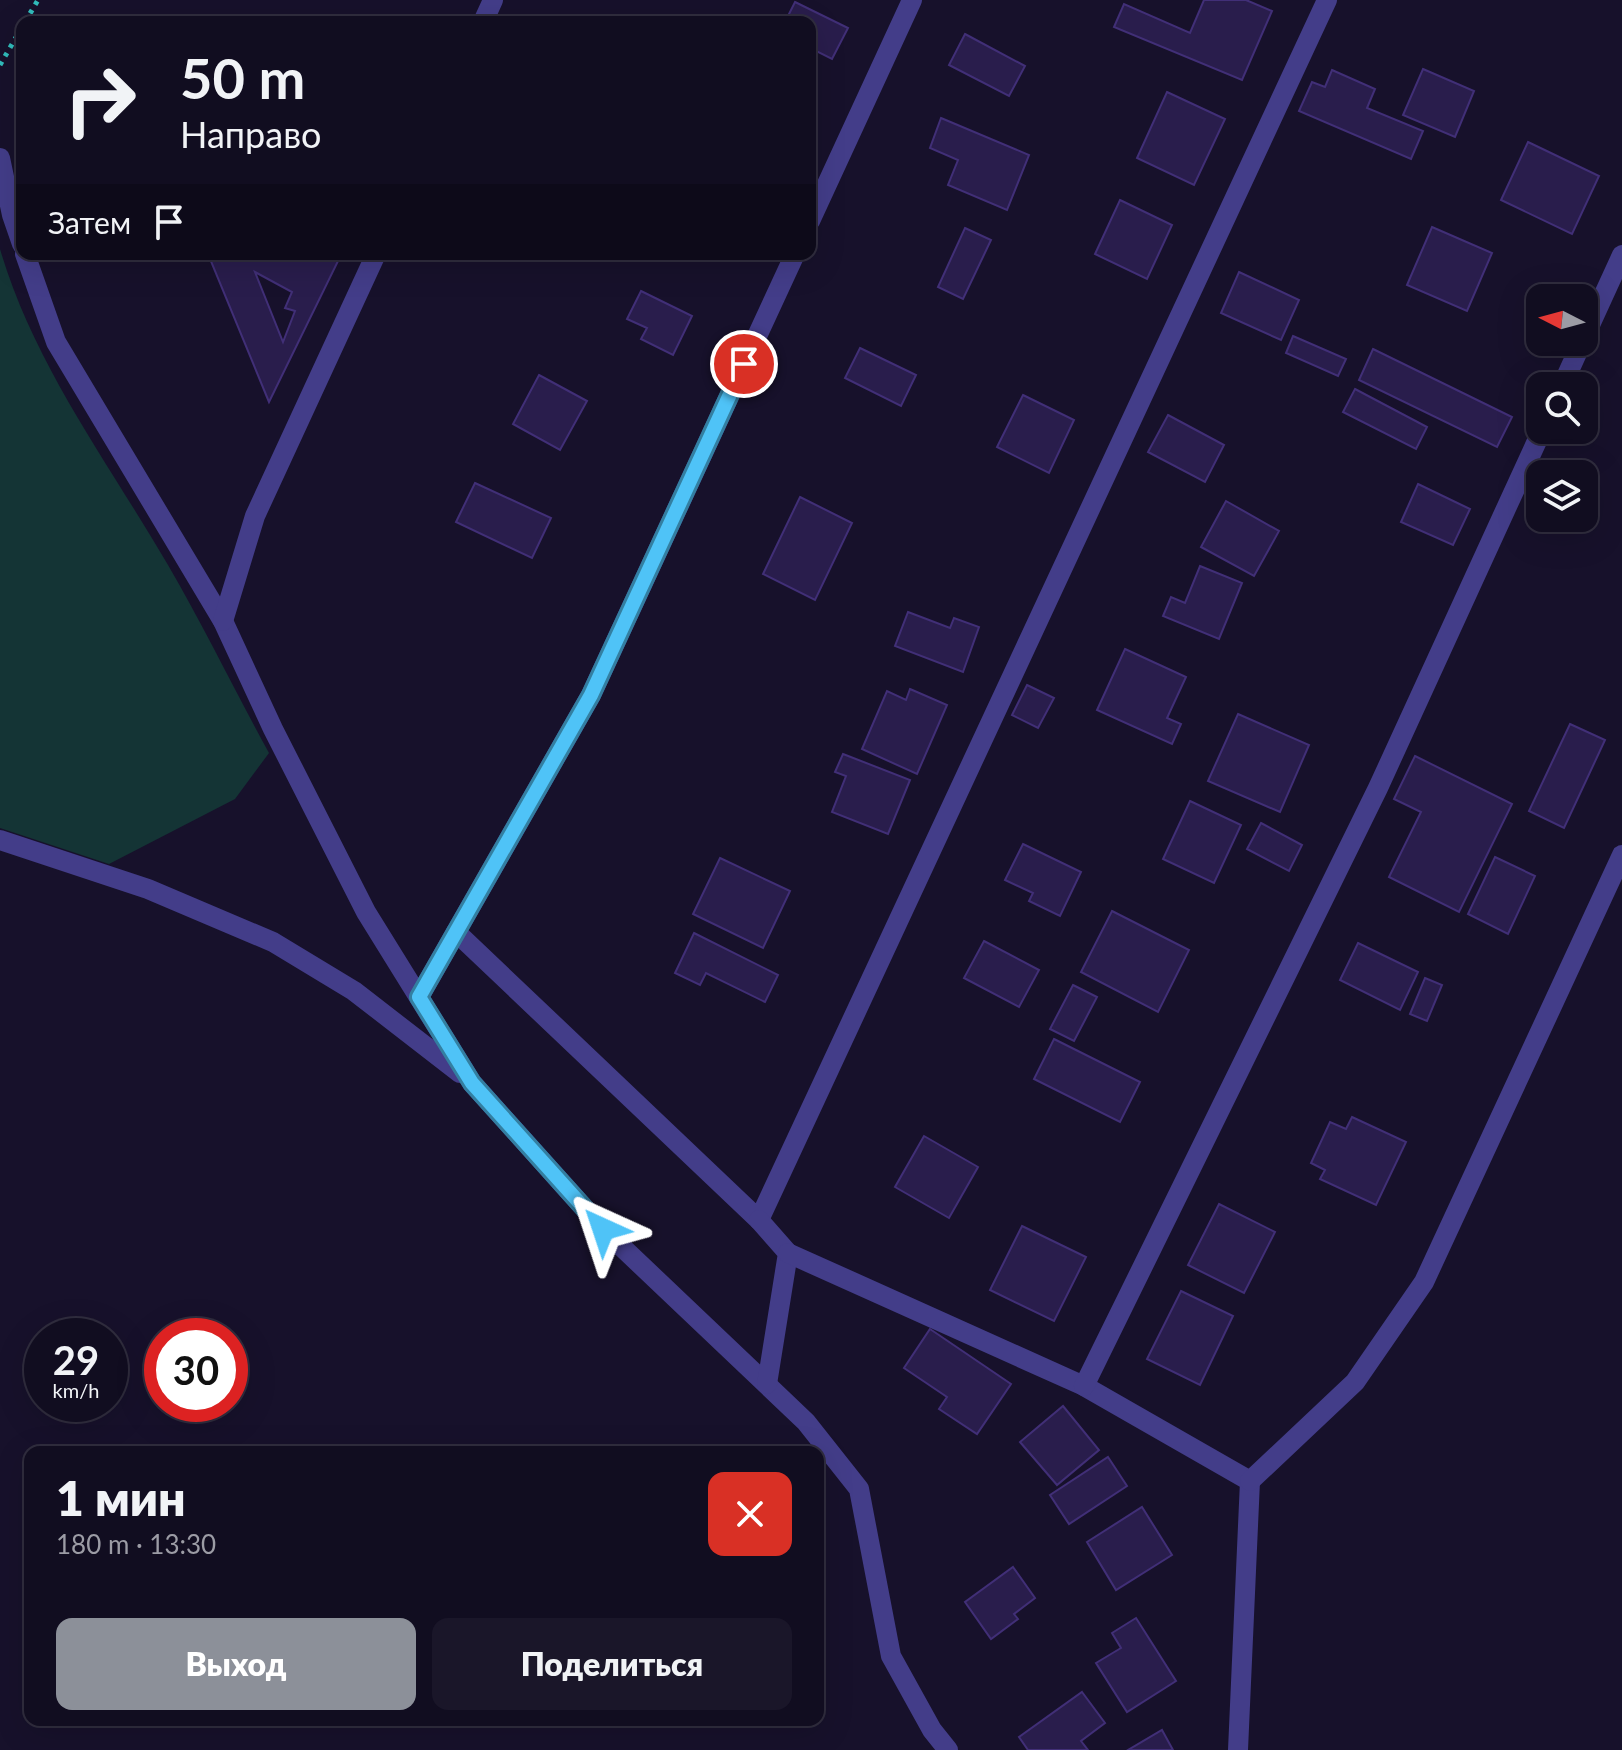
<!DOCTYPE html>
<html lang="ru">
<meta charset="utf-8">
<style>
body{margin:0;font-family:Lato,sans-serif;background:#1a1629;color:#f1f3f6;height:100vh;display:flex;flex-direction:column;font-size:30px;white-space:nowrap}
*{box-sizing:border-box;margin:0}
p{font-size:26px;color:#9c9ca5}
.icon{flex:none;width:44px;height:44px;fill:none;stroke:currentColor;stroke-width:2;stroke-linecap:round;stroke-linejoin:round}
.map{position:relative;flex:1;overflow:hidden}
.panel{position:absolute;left:24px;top:1446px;width:800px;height:280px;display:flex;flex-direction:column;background:#110d20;border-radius:16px;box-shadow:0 8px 32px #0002,0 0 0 2px #302d3e}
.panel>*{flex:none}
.top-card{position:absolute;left:16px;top:16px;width:800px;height:244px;border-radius:16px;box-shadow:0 8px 32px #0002,0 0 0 2px #302d3e;background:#110d20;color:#f1f3f6;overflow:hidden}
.needle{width:52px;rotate:276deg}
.tools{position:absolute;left:1526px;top:284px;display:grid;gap:16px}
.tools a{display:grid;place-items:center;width:72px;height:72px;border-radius:16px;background:#110d20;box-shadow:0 8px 32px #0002,0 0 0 2px #302d3e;font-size:40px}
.speed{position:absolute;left:24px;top:1318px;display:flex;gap:16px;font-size:40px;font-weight:700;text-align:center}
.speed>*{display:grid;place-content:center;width:104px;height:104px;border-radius:50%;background:#110d20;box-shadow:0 8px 32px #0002,0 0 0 2px #302d3e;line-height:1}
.speed small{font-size:20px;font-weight:400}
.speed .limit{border:12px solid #d22;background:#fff;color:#111}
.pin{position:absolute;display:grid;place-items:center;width:68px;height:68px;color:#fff;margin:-34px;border:4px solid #fff;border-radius:50%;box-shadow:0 2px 8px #0007}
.me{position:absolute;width:88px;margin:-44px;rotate:318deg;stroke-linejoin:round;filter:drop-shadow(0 0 6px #0008)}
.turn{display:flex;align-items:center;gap:28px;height:168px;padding:0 32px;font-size:36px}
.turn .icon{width:104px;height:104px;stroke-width:2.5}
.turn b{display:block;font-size:56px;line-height:68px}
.then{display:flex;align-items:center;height:76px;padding:0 32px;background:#0003;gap:16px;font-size:30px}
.round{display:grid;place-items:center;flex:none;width:84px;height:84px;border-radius:16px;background:#1a1629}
.head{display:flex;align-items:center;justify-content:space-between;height:136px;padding:0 32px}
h1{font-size:48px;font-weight:800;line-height:60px}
.cta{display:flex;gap:16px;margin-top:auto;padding:16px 32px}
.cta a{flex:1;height:92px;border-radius:16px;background:#8c9099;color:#fff;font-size:32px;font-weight:800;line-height:92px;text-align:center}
.cta a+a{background:#1a1629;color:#f1f3f6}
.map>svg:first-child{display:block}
</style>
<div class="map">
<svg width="1622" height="1750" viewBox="0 0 1622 1750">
<rect width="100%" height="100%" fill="#17112b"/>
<path fill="#143435" d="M 0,249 C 34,365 108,462 168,565 C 204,627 235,691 269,753 L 235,799 L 109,864 L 0,828 Z"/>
<g fill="#291d4c" stroke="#412f77" stroke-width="2" fill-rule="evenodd">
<path d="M 1204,0 L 1246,0 L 1272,11 L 1242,80 L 1114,27 L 1124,4 L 1190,33 Z"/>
<path d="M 795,2 L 848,28 L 832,59 L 810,48 L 810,22 L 785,22 Z"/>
<path d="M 965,34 L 1025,66 L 1009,96 L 949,65 Z"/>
<path d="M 1423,69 L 1474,91 L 1455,137 L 1403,115 Z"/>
<path d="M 1332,70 L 1375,89 L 1367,108 L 1423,131 L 1411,159 L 1299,111 L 1312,82 L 1325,87 Z"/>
<path d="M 1167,92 L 1225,119 L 1194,185 L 1137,158 Z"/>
<path d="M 941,118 L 1029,155 L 1007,210 L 948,185 L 958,160 L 930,148 Z"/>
<path d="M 1528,142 L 1599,176 L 1572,234 L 1501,200 Z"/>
<path d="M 1120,200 L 1172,225 L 1147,279 L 1095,254 Z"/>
<path d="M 1432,227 L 1492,253 L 1467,311 L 1407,285 Z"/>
<path d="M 965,228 L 991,240 L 963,299 L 938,287 Z"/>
<path d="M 208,254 L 334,254 L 340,257 L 269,402 ZM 255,272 L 292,292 L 285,308 L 295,311 L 283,342 Z"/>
<path d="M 1239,272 L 1299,300 L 1281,340 L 1221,313 Z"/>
<path d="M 641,291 L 692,316 L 673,355 L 641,339 L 647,328 L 627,319 Z"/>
<path d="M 1293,336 L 1346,359 L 1338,376 L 1286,353 Z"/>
<path d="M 860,348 L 916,375 L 901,406 L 845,378 Z"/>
<path d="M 1373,349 L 1512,417 L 1497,447 L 1359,380 Z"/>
<path d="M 539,375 L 587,401 L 560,450 L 513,424 Z"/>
<path d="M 1355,389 L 1427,427 L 1416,449 L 1343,412 Z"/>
<path d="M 1023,395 L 1074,420 L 1049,473 L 997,447 Z"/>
<path d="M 1168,415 L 1224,445 L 1205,482 L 1148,452 Z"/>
<path d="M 475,483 L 551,518 L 532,558 L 456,522 Z"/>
<path d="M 1418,484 L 1470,509 L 1453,545 L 1401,522 Z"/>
<path d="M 800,497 L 852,523 L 815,600 L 763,574 Z"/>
<path d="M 1226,501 L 1279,531 L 1254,576 L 1201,547 Z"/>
<path d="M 1200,566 L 1242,583 L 1219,639 L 1163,616 L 1171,597 L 1185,603 Z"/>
<path d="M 908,612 L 950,628 L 954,618 L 979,627 L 963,672 L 895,646 Z"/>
<path d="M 1125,649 L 1186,677 L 1167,718 L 1181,724 L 1172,744 L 1097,710 Z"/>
<path d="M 1027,685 L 1054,698 L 1038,728 L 1012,715 Z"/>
<path d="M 910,689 L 947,705 L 917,774 L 862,749 L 887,691 L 906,700 Z"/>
<path d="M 1238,714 L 1309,745 L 1280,812 L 1208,781 Z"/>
<path d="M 1570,724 L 1605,740 L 1564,828 L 1529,811 Z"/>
<path d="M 843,754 L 910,780 L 888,834 L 832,812 L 846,776 L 835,772 Z"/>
<path d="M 1415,756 L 1512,804 L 1459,912 L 1389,877 L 1421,812 L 1394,799 Z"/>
<path d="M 1190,801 L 1241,825 L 1214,883 L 1163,859 Z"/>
<path d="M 1261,823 L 1302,845 L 1289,871 L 1247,849 Z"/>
<path d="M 1023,844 L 1081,872 L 1060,916 L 1029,901 L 1033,893 L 1005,880 Z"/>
<path d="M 1495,857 L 1535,876 L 1508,934 L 1468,914 Z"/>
<path d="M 720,858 L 790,891 L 763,948 L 693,914 Z"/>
<path d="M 1112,911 L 1189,950 L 1158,1012 L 1081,972 Z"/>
<path d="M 694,933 L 778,975 L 765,1002 L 706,973 L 700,985 L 675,973 Z"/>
<path d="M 984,941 L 1039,970 L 1019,1007 L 964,978 Z"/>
<path d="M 1358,943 L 1418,972 L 1400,1010 L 1340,980 Z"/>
<path d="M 1425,978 L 1442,985 L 1427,1021 L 1410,1014 Z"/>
<path d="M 1073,985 L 1097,997 L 1074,1041 L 1050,1029 Z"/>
<path d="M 1054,1039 L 1140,1082 L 1120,1122 L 1034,1079 Z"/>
<path d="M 1352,1117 L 1406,1142 L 1376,1205 L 1320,1179 L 1325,1170 L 1311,1163 L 1330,1122 L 1346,1129 Z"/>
<path d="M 924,1136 L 978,1167 L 949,1218 L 895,1187 Z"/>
<path d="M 1219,1204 L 1275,1232 L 1244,1293 L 1188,1265 Z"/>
<path d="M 1022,1226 L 1086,1257 L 1054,1321 L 990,1290 Z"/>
<path d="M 1181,1291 L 1233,1316 L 1200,1385 L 1147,1359 Z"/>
<path d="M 930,1329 L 1011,1384 L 977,1434 L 939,1409 L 947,1397 L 904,1368 Z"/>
<path d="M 1063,1406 L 1099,1450 L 1057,1485 L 1020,1442 Z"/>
<path d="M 1108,1457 L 1127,1486 L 1069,1524 L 1050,1495 Z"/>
<path d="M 1142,1507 L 1172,1555 L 1116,1590 L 1087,1542 Z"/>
<path d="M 1013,1567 L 1035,1598 L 1014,1614 L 1018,1619 L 991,1639 L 965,1602 Z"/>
<path d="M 1136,1618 L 1176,1681 L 1127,1712 L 1096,1663 L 1121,1648 L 1112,1633 Z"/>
<path d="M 1082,1692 L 1105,1723 L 1081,1741 L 1088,1750 L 1028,1750 L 1019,1737 Z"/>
<path d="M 1162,1730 L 1173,1750 L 1128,1750 Z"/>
</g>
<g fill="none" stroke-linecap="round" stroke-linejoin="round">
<g stroke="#31bcbb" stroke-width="5" stroke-dasharray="4 6" stroke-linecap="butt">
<path d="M 25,22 L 38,0"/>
<path d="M 0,65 L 22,27"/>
</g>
<g stroke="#433d89" stroke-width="20">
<path d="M 483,22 L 493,0"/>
<path d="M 0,158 L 12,215 L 22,244"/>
<path d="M 810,221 L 912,0"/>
<path d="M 25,254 L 56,342 L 223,621 L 273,729 L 366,912 L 472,1083 L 603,1229 L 806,1422 L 859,1489 L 891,1656 L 932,1730 L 948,1750"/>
<path d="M 1584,338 L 1622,255"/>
<path d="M 1562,386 L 1582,342"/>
<path d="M 223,621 L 255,516 L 376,254"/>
<path d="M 0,840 L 148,889 L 273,942 L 354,991 L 460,1073"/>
<path d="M 456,932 L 759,1220 L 1327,0"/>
<path d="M 419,997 L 591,695 L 795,254"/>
<path d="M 759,1220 L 788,1253 L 767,1384"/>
<path d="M 788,1253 L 1084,1386 L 1250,1481 L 1238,1750"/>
<path d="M 1084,1386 L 1378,788 L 1542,430"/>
<path d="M 1250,1481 L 1355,1382 L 1424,1282 L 1622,855"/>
</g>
</g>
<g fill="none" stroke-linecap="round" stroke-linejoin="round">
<defs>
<path id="route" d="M 603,1229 L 472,1083 L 419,997 L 591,695 L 744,364"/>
</defs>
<use href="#route" stroke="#337fa1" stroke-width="20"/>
<use href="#route" stroke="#4fc3f7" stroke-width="14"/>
</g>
</svg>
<div class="tools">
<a><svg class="needle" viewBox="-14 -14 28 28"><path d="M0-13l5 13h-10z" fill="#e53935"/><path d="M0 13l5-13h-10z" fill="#9c9ca5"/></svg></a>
<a><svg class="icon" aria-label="search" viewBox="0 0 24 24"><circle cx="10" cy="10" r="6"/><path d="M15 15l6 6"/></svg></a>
<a><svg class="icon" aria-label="layers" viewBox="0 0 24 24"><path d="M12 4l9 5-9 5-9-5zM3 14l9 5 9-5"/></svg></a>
</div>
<div class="speed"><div>29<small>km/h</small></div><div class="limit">30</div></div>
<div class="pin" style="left:744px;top:364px;background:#d93025"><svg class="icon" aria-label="arrive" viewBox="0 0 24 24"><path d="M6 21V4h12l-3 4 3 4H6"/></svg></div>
<svg class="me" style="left:603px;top:1229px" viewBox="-20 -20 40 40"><path d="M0-17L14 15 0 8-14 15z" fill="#4fc3f7" stroke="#fff" stroke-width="4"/></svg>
<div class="top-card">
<div class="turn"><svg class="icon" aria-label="right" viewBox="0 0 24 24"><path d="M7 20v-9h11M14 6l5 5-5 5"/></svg><div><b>50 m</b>Направо</div></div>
<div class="then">Затем<svg class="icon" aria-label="arrive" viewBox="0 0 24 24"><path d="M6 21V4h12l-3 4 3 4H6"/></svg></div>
</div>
<section class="panel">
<div class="head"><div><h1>1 мин</h1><p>180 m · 13:30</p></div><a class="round" style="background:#d93025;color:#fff"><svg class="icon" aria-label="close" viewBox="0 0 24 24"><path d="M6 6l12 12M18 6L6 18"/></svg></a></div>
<div class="cta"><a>Выход</a><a>Поделиться</a></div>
</section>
</div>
